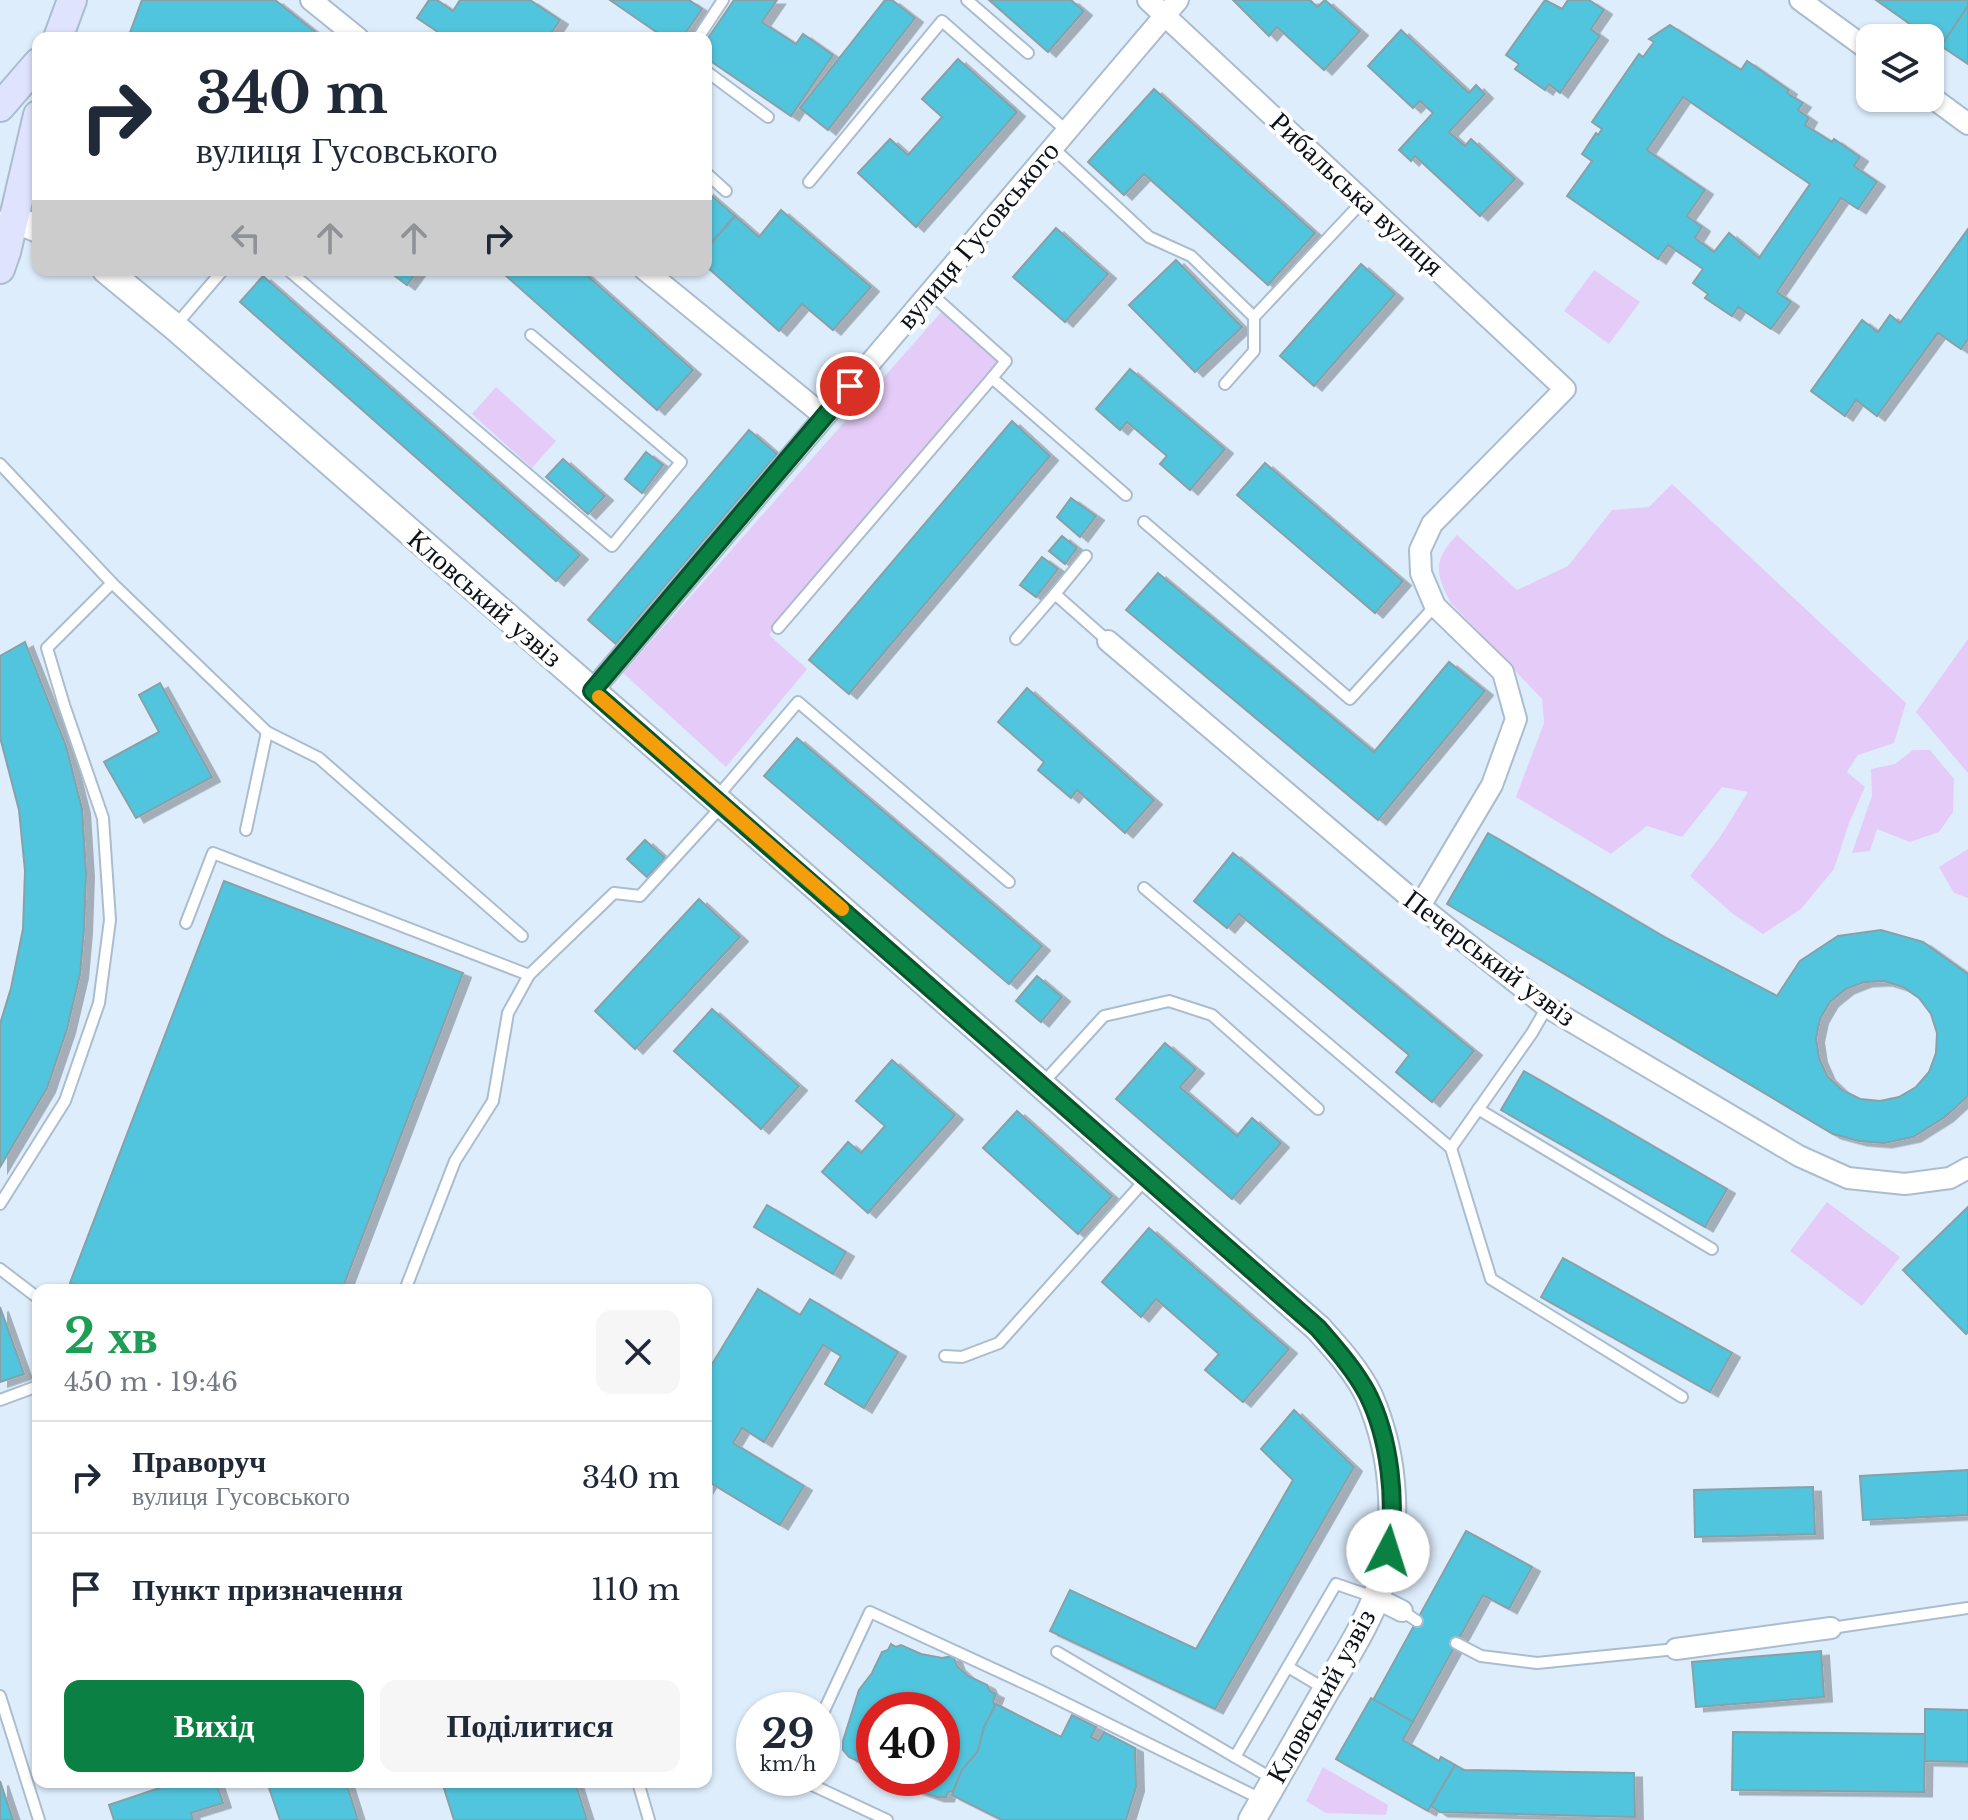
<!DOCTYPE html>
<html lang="uk">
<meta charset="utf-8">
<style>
body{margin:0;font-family:"Libre Baskerville",serif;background:#f6f6f7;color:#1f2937;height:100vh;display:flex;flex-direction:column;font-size:30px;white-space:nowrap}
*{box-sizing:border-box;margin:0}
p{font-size:26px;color:#747a83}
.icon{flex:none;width:44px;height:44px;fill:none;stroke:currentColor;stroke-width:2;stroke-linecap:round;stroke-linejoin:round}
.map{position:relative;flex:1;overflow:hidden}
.drawer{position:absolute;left:32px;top:1284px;width:680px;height:504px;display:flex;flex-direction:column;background:#fff;border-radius:16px;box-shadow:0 2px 6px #0004}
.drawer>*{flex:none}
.banner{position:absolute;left:32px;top:32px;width:680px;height:244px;border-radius:16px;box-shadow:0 2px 6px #0004;background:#fff;color:#1f2937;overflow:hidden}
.fabs{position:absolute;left:1856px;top:24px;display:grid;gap:16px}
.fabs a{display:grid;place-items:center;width:88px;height:88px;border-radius:16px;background:#fff;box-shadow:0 2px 6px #0004;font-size:40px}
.speed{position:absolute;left:736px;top:1692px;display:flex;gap:16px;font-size:40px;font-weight:700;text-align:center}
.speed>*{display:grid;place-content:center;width:104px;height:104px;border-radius:50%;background:#fff;box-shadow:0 2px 6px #0004;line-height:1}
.speed small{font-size:20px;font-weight:400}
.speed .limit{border:12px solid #d22;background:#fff;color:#111}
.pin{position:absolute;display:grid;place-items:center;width:68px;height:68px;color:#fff;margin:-34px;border:4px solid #fff;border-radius:50%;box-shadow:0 2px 8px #0007}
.me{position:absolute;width:88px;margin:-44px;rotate:5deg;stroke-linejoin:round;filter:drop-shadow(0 0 6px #0008)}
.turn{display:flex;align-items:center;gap:28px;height:168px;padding:0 32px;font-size:36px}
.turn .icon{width:104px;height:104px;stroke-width:2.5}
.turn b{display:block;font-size:56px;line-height:68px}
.lanes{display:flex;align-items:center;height:76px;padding:0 32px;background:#0003;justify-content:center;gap:40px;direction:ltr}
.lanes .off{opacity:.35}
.round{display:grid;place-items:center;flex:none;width:84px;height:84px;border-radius:16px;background:#f6f6f7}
.summary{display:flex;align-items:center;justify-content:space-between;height:136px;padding:0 32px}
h1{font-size:48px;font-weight:800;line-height:60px;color:#1e9e55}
.primary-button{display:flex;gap:16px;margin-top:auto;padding:16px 32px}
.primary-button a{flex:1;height:92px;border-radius:16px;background:#0b8043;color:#fff;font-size:32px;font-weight:800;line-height:92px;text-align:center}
.primary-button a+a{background:#f6f6f7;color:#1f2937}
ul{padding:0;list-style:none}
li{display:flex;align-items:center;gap:24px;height:112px;padding:0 32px;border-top:2px solid #e0e1e3}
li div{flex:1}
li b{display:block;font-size:30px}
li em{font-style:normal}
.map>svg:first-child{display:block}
</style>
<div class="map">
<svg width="1968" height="1820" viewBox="0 0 1968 1820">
<defs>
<filter id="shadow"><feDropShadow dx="8" dy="4.5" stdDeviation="0" flood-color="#0004"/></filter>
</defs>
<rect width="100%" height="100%" fill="#deedfc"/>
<g fill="#e5ccf8">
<path d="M 1594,270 L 1640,302 L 1609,344 L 1564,311 Z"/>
<path d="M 944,309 L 1003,361 L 769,635 L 807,669 L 726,767 L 623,673 Z"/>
<path d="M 496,387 L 556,441 L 532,468 L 472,414 Z"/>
<path d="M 1672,484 L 1906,703 L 1894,743 L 1858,755 L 1847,772 L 1865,787 L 1849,823 L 1834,869 L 1801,909 L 1763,934 L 1733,914 L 1690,876 L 1720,837 L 1748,792 L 1722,787 L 1682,837 L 1647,826 L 1611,854 L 1516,797 L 1544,723 L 1542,699 L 1450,602 C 1435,572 1433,560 1457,535 L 1517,590 L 1568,566 L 1612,510 L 1649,507 Z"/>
<path d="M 1968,639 L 1968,773 L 1916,712 Z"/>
<path d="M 1913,750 L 1930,750 L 1954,779 L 1953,812 L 1939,832 L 1910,842 L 1877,829 L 1870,851 L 1852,853 L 1872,796 L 1871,769 L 1895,764 Z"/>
<path d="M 1968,849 L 1968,898 L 1954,893 L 1939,867 Z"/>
<path d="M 1827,1202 L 1900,1257 L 1862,1306 L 1790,1251 Z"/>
<path d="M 1323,1767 L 1388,1805 L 1386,1815 L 1326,1813 L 1306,1801 Z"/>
</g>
<g fill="#51c5dd" stroke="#86a1a8" stroke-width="2" fill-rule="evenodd" filter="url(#shadow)">
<path d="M 142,0 L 275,0 L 323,38 L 128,38 Z"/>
<path d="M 429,0 L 437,0 L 453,11 L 460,0 L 530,0 L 560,20 L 548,38 L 447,38 L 417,18 Z"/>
<path d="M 610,0 L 689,0 L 702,9 L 682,38 L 665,38 Z"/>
<path d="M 734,0 L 777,0 L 762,22 L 796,44 L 803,34 L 833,55 L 791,116 L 706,58 L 706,41 Z"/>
<path d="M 885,0 L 892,0 L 915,18 L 828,130 L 800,108 Z"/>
<path d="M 989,0 L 1071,0 L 1084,11 L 1048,52 Z"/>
<path d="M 1233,0 L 1310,0 L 1317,7 L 1325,0 L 1360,31 L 1324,70 L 1277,27 L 1269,36 Z"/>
<path d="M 1545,0 L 1562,9 L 1568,0 L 1589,0 L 1604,10 L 1591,29 L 1600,36 L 1560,93 L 1549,84 L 1545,90 L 1515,69 L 1519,64 L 1506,55 Z"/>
<path d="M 1876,0 L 1968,0 L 1968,6 L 1941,46 Z"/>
<path d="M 1968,6 L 1968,64 L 1941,46 Z"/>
<path d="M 1670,25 L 1741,70 L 1747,61 L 1789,90 L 1787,93 L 1803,103 L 1798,110 L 1809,118 L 1805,125 L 1832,142 L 1834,139 L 1860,157 L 1854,166 L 1877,182 L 1858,209 L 1841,198 L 1777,292 L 1791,302 L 1771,329 L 1738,307 L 1732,316 L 1705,298 L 1708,294 L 1693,283 L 1703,269 L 1668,245 L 1658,259 L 1567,196 L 1592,161 L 1582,154 L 1596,133 L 1598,135 L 1602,129 L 1592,122 L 1639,54 L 1643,57 L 1654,42 L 1649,39 ZM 1683,97 L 1810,184 L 1759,258 L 1729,233 L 1714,252 L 1695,238 L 1702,227 L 1687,216 L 1705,190 L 1647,150 Z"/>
<path d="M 1401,30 L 1469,93 L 1476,85 L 1485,94 L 1449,132 L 1465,146 L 1471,139 L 1515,179 L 1480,216 L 1415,156 L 1411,161 L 1399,150 L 1433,113 L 1420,101 L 1413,108 L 1368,66 Z"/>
<path d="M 958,59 L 1017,112 L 916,227 L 858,173 L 890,139 L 908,155 L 942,117 L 922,99 Z"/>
<path d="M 1154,89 L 1315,233 L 1268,285 L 1144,174 L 1124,195 L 1088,162 Z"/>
<path d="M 706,191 L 735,216 L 706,249 Z"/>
<path d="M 781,210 L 871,287 L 833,330 L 802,304 L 779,331 L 706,266 L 706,249 L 735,216 L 759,237 Z"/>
<path d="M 1056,228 L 1108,274 L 1065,322 L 1013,277 Z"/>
<path d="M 1968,229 L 1968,339 L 1961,349 L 1938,333 L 1877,416 L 1856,400 L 1845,416 L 1811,391 L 1862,320 L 1878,332 L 1890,315 L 1900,323 Z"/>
<path d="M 1176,260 L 1242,327 L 1195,372 L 1129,305 Z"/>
<path d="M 1361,264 L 1395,294 L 1314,386 L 1280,356 Z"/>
<path d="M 387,270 L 418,270 L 407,285 Z"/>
<path d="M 509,270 L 581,270 L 693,370 L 657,410 L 505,275 Z"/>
<path d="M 263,276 L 580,555 L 556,581 L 240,302 Z"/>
<path d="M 1130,369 L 1225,449 L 1190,490 L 1160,464 L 1167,456 L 1127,422 L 1120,430 L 1096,409 Z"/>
<path d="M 1012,421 L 1050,456 L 849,694 L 809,660 Z"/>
<path d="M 749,430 L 777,454 L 616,644 L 588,620 Z"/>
<path d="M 646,452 L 663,465 L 642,493 L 625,479 Z"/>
<path d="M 563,459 L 605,496 L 588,514 L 546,477 Z"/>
<path d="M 1265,463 L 1403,581 L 1375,613 L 1237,495 Z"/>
<path d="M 1071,498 L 1096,516 L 1080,537 L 1057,517 Z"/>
<path d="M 1062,536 L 1077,548 L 1065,564 L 1049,551 Z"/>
<path d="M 1042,557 L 1058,569 L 1036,597 L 1020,585 Z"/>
<path d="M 1158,573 L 1374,752 L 1449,662 L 1485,691 L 1378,820 L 1126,610 Z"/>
<path d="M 25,642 L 66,746 L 82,809 L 86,873 L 84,929 L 80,974 L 67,1029 L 47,1088 L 0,1167 L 0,1024 L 11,988 L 23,929 L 25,871 L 19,810 L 0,737 L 0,656 Z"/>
<path d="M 160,683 L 212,777 L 136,818 L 104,762 L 159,732 L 139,695 Z"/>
<path d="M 1027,688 L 1154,800 L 1125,833 L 1077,790 L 1071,798 L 1038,770 L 1044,762 L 998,722 Z"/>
<path d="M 797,738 L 1042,946 L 1009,984 L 764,776 Z"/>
<path d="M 1488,833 L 1666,938 L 1777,996 L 1800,961 L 1838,936 L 1881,930 L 1923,942 L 1968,974 L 1968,1096 L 1945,1117 L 1913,1137 L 1884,1143 L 1859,1141 L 1833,1134 L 1447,904 ZM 1884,981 L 1903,987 L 1919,998 L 1931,1014 L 1937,1033 L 1936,1053 L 1929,1072 L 1916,1087 L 1899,1097 L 1880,1101 L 1860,1099 L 1842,1090 L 1827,1076 L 1819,1058 L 1816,1038 L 1820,1019 L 1830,1002 L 1846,989 L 1864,982 Z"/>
<path d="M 645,840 L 665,858 L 647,877 L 627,859 Z"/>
<path d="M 1233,853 L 1474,1051 L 1432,1102 L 1396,1072 L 1409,1055 L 1239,914 L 1227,928 L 1194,901 Z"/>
<path d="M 224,881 L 463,973 L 342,1290 L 88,1290 L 70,1283 Z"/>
<path d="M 699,899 L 740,937 L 635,1049 L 595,1011 Z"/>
<path d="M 1037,976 L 1062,997 L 1041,1022 L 1016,1001 Z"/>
<path d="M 712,1009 L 799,1086 L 761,1129 L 674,1051 Z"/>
<path d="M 1165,1043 L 1196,1069 L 1180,1087 L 1237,1136 L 1252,1118 L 1281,1143 L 1232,1199 L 1116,1099 Z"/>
<path d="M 892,1060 L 955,1115 L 868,1213 L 822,1172 L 848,1142 L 861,1153 L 885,1126 L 856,1101 Z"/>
<path d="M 1524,1071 L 1727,1189 L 1705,1227 L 1501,1110 Z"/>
<path d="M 1017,1111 L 1112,1196 L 1078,1234 L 983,1148 Z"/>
<path d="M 767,1205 L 846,1252 L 833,1274 L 754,1227 Z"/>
<path d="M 1968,1207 L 1968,1332 L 1966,1334 L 1903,1270 Z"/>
<path d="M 1149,1228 L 1289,1349 L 1243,1402 L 1205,1370 L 1219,1354 L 1156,1299 L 1141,1317 L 1102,1282 Z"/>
<path d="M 1563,1258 L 1732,1353 L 1710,1392 L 1541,1297 Z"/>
<path d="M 758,1289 L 800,1315 L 810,1299 L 898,1352 L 864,1408 L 825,1384 L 841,1356 L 823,1345 L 764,1442 L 742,1428 L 733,1443 L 804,1486 L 780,1525 L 709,1482 L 706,1487 L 706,1374 Z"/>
<path d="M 0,1307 L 24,1374 L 0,1382 Z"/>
<path d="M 1294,1410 L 1354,1467 L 1215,1709 L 1050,1631 L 1070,1590 L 1196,1649 L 1293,1480 L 1261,1449 Z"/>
<path d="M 1968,1470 L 1968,1515 L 1863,1520 L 1860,1476 Z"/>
<path d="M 1813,1487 L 1815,1534 L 1695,1537 L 1694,1490 Z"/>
<path d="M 1466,1531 L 1532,1567 L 1509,1609 L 1483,1595 L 1413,1722 L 1373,1700 Z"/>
<path d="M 891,1644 L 896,1647 L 901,1645 L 921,1654 L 942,1658 L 953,1656 L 957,1666 L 968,1676 L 987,1685 L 990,1691 L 996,1694 L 993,1701 L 995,1706 L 984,1727 L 978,1751 L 962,1770 L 953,1791 L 948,1792 L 946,1797 L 936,1797 L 897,1783 L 886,1787 L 883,1778 L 942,1778 L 942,1710 L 874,1710 L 874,1769 L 849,1757 L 843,1750 L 843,1741 L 859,1690 L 872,1673 L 882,1652 L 888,1650 Z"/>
<path d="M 1821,1651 L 1824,1697 L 1696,1707 L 1692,1662 Z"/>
<path d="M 1371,1698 L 1413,1722 L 1403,1740 L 1439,1761 L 1441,1757 L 1455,1765 L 1428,1811 L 1336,1759 Z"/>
<path d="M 996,1704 L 1061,1737 L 1072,1715 L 1096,1727 L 1091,1737 L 1099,1741 L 1104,1732 L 1135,1748 L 1136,1787 L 1126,1820 L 1002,1820 L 952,1795 L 962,1770 L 978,1751 L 984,1727 Z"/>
<path d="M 1925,1709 L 1968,1710 L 1968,1762 L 1925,1761 Z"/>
<path d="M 1733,1732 L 1925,1734 L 1924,1792 L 1732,1790 Z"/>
<path d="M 1455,1765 L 1464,1770 L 1634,1773 L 1635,1817 L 1440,1812 L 1431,1806 Z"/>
<path d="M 0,1781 L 13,1820 L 0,1820 Z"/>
<path d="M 177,1782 L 216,1782 L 223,1803 L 191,1813 L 193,1820 L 114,1820 L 109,1805 Z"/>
<path d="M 267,1782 L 346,1782 L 358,1820 L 280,1820 Z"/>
<path d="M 442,1782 L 575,1782 L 587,1820 L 454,1820 Z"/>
</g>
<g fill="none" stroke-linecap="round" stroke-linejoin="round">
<defs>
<g id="service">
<path d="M 967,0 L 1028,53"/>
<path d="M 698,38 L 723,0"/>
<path d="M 706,71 L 768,117"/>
<path d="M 1052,147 L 1149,237 L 1191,256 L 1254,317 L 1363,201"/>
<path d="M 706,173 L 726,191"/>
<path d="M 809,182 L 942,21 L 1067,131"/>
<path d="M 288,270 L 612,546 L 681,462 L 531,335"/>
<path d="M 929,292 L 1006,361 L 992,378"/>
<path d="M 175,326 L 223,270"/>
<path d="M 1225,384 L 1254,351 L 1254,317"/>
<path d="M 0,464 L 112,583 L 267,732 L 319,758 L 522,936"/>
<path d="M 1144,522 L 1350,699 L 1435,606"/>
<path d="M 1055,594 L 1086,556"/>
<path d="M 778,628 L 992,378 L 1126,495"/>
<path d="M 1016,639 L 1055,594 L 1108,641"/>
<path d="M 717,797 L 798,702 L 1009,882"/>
<path d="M 246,830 L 267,732"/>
<path d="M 1144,888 L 1451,1148"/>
<path d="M 186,923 L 213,853 L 529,975"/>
<path d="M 1547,1007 L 1532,1033 L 1451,1148 L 1491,1279 L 1682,1397"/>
<path d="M 1042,1084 L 1104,1016 L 1169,1001 L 1212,1015 L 1318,1109"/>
<path d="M 1478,1109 L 1712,1249"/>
<path d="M 0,1204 L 65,1101 L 99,1003 L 110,920 L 103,818 L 64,705 L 47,648 L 112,583"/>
<path d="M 0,1269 L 38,1298"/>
<path d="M 405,1290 L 455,1161 L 493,1101 L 508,1013 L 529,975 L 614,893 L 640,896 L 722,806"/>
<path d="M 945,1356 L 962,1357 L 999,1343 L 1145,1180"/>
<path d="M 0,1400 L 38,1386"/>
<path d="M 1402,1611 L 1417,1621"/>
<path d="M 1831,1628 L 1968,1608"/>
<path d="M 1456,1643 L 1481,1656 L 1537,1663 L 1676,1649"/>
<path d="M 1057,1652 L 1235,1757"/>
<path d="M 1288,1667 L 1325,1689"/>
<path d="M 0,1696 L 39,1820"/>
<path d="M 822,1715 L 870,1612 L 1039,1690 L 1263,1800"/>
<path d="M 797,1778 L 887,1820"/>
<path d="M 1273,1779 L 1235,1757 L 1336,1584 L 1374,1597"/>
<path d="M 638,1782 L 649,1820"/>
</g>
<g id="minor">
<path d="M 311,0 L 358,38"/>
<path d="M 1148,0 L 1565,389 L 1432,524 L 1420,550 L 1421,573 L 1435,606 L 1503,672 L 1516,719 L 1492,785 L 1420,906"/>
<path d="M 1800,0 L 1870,51"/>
<path d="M 1930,96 L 1968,124"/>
<path d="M 645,270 L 824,416"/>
<path d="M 1108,641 L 1420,906 L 1547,1007 L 1799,1156 L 1848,1178 L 1905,1184 L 1950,1178 L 1968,1168"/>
<path d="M 592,691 L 1178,0"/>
<path d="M 1376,1598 L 1402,1611"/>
<path d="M 1676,1649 L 1831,1628"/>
</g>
<g id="tertiary">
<path d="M 12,218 L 38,229"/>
<path d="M 106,270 L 175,327 L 723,805 L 1318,1328 C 1337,1349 1357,1371 1369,1396 C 1396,1458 1401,1535 1376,1598 C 1362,1633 1340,1666 1321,1699 C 1298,1739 1275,1780 1252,1820"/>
</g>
<g id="secondary">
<path d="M 58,38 L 72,0"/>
<path d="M 0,107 L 38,63"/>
<path d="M 0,269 L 6,252 L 38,115"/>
</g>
</defs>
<use href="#service" stroke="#aabdcf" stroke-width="14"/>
<use href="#minor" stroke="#aabdcf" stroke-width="24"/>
<use href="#tertiary" stroke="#aabdcf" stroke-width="30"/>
<use href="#secondary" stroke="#aabdcf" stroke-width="32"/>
<use href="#service" stroke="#fff" stroke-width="10"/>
<use href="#minor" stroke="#fff" stroke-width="20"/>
<use href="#tertiary" stroke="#fff" stroke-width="26"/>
<use href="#secondary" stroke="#e0e3fd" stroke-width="28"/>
</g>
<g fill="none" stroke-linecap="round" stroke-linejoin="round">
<defs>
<path id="route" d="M 850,386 L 592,691 L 1318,1328 C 1336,1349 1354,1369 1367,1393 C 1390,1438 1397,1503 1388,1551"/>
</defs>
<use href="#route" stroke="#07532c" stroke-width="20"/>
<use href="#route" stroke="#0b8043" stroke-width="14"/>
<path stroke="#f59e0b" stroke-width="14" d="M 599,697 L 842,909"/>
</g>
<g text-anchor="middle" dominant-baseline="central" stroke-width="8" stroke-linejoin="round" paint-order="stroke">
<g font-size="28" fill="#0c1218" stroke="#fff">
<text transform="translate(1357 194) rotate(43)">Рибальська вулиця</text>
<text transform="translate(978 235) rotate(-50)">вулиця Гусовського</text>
<text transform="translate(485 598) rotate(41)">Кловський узвіз</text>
<text transform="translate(1490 958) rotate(37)">Печерський узвіз</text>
<text transform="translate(1321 1696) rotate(-61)">Кловський узвіз</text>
</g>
</g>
</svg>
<div class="fabs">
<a><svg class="icon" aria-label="layers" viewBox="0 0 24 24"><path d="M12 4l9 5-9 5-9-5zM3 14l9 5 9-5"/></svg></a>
</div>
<div class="speed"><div>29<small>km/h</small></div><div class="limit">40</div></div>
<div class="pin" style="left:850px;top:386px;background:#d93025"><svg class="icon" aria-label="arrive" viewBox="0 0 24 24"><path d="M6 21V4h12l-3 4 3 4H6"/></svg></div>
<svg class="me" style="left:1388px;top:1551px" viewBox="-20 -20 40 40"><circle r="19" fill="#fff"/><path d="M0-13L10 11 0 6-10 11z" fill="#0b8043"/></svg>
<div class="banner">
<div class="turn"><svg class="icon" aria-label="right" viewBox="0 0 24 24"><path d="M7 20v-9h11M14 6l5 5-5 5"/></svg><div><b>340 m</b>вулиця Гусовського</div></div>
<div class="lanes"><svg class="icon off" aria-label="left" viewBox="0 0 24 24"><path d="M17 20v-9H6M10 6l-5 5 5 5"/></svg><svg class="icon off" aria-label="ahead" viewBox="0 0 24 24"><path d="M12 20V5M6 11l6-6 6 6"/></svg><svg class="icon off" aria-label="ahead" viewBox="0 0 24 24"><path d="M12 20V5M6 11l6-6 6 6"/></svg><svg class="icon" aria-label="right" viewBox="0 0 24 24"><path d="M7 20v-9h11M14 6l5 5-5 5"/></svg></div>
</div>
<section class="drawer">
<div class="summary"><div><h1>2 хв</h1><p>450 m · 19:46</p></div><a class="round"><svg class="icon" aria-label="close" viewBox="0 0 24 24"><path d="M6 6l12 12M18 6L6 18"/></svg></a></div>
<ul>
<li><svg class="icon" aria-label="right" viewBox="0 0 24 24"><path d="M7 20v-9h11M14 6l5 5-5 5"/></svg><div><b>Праворуч</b><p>вулиця Гусовського</p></div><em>340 m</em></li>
<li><svg class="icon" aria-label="arrive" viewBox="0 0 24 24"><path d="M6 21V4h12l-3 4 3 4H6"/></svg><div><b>Пункт призначення</b></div><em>110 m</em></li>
</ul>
<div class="primary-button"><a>Вихід</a><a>Поділитися</a></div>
</section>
</div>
